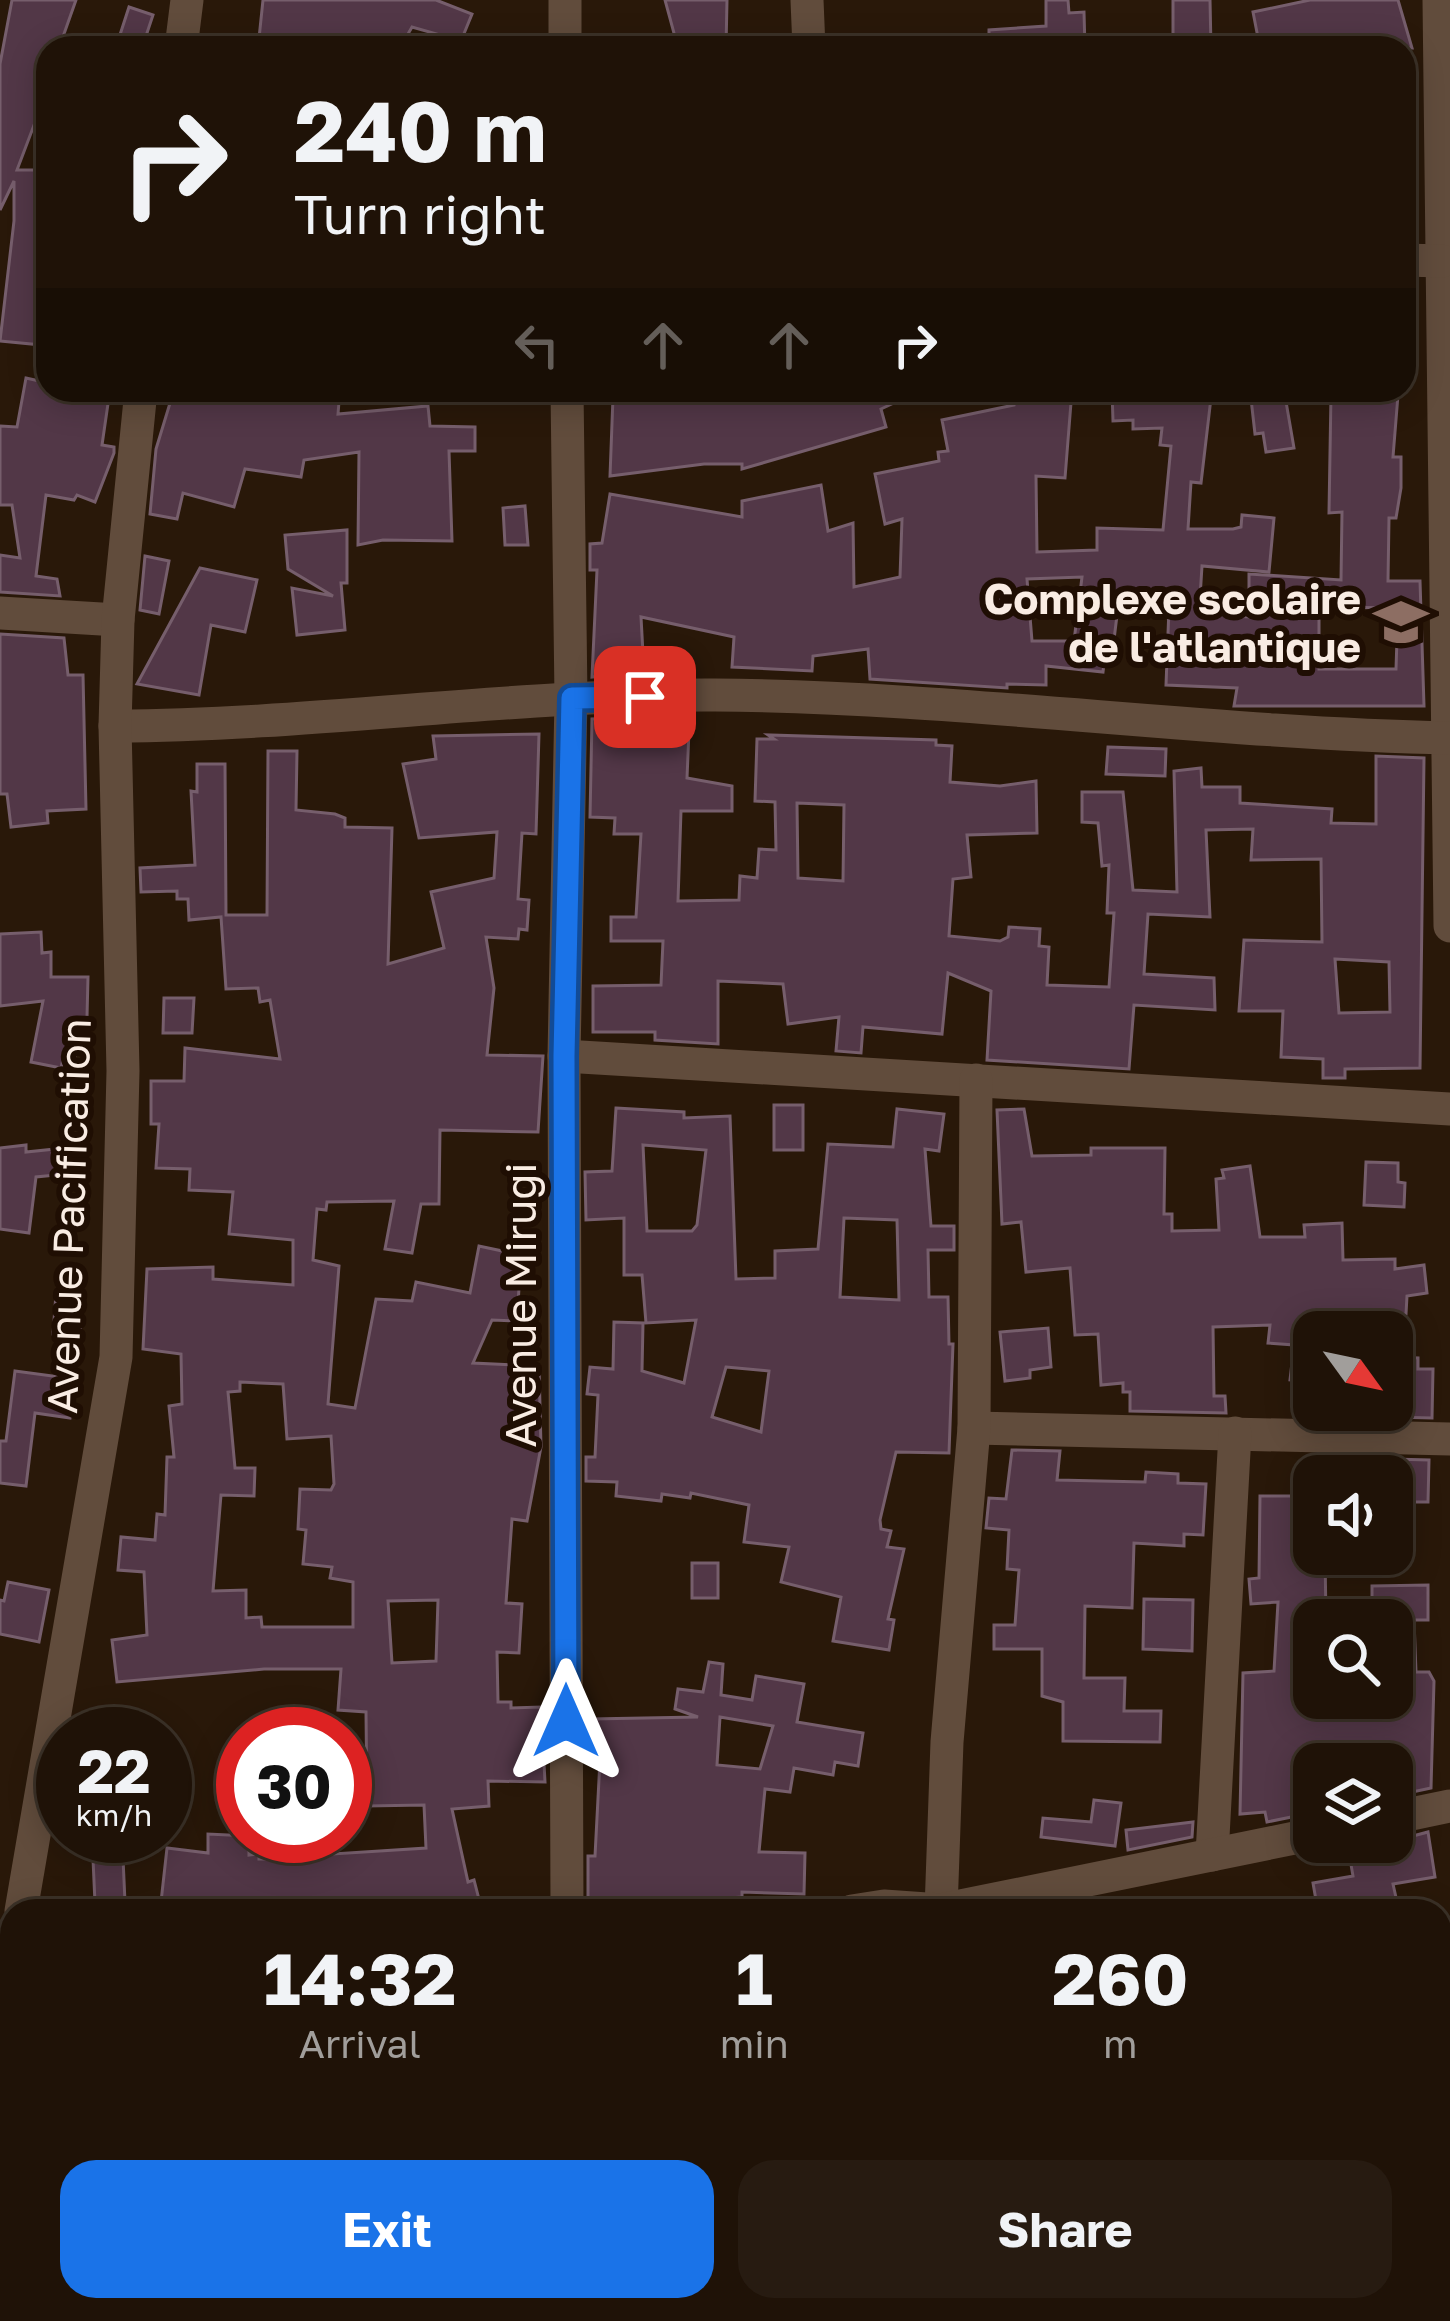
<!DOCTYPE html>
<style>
body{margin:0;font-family:"Golos Text",sans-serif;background:#271b11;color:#f1f3f6;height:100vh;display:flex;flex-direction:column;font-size:45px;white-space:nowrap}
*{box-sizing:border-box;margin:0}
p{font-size:39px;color:#a19e9b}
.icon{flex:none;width:66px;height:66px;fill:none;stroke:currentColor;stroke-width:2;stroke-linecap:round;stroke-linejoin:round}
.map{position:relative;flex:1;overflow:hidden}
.side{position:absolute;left:0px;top:1899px;width:1452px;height:423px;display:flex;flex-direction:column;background:#1f1207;border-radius:36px 36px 0 0;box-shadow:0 6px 30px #0003,0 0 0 3px #3c3228}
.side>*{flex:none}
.hud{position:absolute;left:36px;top:36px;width:1380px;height:366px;border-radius:36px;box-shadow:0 6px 30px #0003,0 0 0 3px #3c3228;background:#1f1207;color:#f1f3f6;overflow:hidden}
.needle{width:78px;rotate:123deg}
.tools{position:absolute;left:1293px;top:1311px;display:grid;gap:24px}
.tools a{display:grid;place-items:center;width:120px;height:120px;border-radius:24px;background:#1f1207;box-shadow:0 6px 30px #0003,0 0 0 3px #3c3228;font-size:60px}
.speed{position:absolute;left:36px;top:1707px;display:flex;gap:24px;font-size:60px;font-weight:700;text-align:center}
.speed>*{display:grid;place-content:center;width:156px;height:156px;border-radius:50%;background:#1f1207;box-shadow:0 6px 30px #0003,0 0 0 3px #3c3228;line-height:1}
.speed small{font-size:30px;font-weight:400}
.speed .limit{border:18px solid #d22;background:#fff;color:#111}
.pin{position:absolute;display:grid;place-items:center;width:102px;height:102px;color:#fff;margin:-51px;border-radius:24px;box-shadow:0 6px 18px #0006}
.me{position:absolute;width:132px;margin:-66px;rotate:0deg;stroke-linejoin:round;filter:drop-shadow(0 0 9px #0008)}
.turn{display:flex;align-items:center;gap:42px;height:252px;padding:0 60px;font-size:54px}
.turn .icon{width:156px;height:156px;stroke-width:2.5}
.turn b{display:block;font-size:84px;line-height:102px}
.lanes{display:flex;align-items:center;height:114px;padding:0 60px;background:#0003;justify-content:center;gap:60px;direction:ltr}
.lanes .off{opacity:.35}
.eta{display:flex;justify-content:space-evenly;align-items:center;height:204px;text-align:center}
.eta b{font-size:72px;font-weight:700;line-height:84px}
.primary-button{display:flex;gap:24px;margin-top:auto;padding:24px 60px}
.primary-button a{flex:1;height:138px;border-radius:36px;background:#1a73e8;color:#fff;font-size:48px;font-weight:700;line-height:138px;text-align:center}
.primary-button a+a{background:#271b11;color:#f1f3f6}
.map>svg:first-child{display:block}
</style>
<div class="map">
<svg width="1450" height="2321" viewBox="0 0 1450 2321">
<rect width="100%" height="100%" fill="#291809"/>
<g fill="#523747" stroke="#765e6c" stroke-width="3" fill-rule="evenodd">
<path d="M 12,0 L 76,0 L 59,48 L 48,48 L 48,116 L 39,112 L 17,170 L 37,170 L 37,185 L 48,185 L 42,345 L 0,341 L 14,221 L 14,181 L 0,210 L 0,64 Z"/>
<path d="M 263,0 L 436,0 L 472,14 L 461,41 L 412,27 L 400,48 L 258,48 Z"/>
<path d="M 665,0 L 727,0 L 726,48 L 678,48 Z"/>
<path d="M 1046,0 L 1068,0 L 1069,13 L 1084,12 L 1085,48 L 989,48 L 989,30 L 1046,26 Z"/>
<path d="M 1173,0 L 1210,0 L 1211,48 L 1173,48 Z"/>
<path d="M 1310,0 L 1398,0 L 1412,48 L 1260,48 L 1253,12 Z"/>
<path d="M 129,7 L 153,15 L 142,48 L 117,44 Z"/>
<path d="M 26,378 L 48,383 L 48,390 L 110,390 L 102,445 L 114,447 L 114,453 L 95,502 L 77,495 L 74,500 L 46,495 L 36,576 L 57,579 L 60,596 L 0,592 L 0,555 L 20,558 L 12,505 L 0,505 L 0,426 L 17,427 Z"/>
<path d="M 174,390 L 340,390 L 338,414 L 428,406 L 430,426 L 475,427 L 475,451 L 449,451 L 452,541 L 383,540 L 358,545 L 359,452 L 304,460 L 301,477 L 245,469 L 234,507 L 183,493 L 177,519 L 150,514 L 156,449 Z"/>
<path d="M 690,390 L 922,390 L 881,409 L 886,427 L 742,469 L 742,464 L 704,464 L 610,476 L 613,397 L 690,402 Z"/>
<path d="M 1014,390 L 1072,390 L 1065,478 L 1036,476 L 1037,552 L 1097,550 L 1097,528 L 1163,530 L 1171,446 L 1160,445 L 1162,428 L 1133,429 L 1133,420 L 1113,421 L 1112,391 L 1147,390 L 1159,394 L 1160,403 L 1211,398 L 1201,483 L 1191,482 L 1188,529 L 1233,529 L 1241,527 L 1242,515 L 1274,518 L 1269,572 L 1202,566 L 1199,614 L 1249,617 L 1249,574 L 1341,580 L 1342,512 L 1329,513 L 1331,394 L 1398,395 L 1393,457 L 1401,457 L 1401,488 L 1396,518 L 1389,518 L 1388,581 L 1420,581 L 1424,706 L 1234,706 L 1237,688 L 1166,685 L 1169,608 L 1118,607 L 1112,656 L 1105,655 L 1103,672 L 1046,666 L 1046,685 L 1007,684 L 1007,688 L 870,679 L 868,649 L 813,656 L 812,671 L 732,667 L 734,637 L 641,617 L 644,672 L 592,677 L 597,570 L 590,570 L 590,544 L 602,543 L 610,494 L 742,517 L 742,501 L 821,485 L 828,531 L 853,523 L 854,587 L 900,577 L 902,519 L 885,524 L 875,474 L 939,461 L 938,452 L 948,451 L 942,420 L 1014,405 ZM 1082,577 L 1074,641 L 1032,641 L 1027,579 ZM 1319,607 L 1398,608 L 1396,669 L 1319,669 Z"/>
<path d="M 1250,390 L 1284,390 L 1294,448 L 1266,452 L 1263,433 L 1255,434 Z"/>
<path d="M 525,506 L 528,545 L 505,545 L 503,508 Z"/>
<path d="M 347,530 L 347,583 L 341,583 L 345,630 L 297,635 L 292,588 L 333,596 L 288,569 L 285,535 Z"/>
<path d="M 145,556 L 169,561 L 159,614 L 140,610 Z"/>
<path d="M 200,568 L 257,580 L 245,632 L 211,625 L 199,695 L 137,684 Z"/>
<path d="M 0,634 L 64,638 L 68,675 L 83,675 L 86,809 L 47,811 L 48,823 L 11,827 L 7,794 L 0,794 Z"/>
<path d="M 633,717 L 632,728 L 646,729 L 647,740 L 655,729 L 689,731 L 687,778 L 732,786 L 732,811 L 681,811 L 678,901 L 739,900 L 740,876 L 757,878 L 759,849 L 776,850 L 775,802 L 755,801 L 757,739 L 774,739 L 768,735 L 936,740 L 936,745 L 952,746 L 950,782 L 1000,786 L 1036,781 L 1037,833 L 967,835 L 971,877 L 953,879 L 949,936 L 1000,941 L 1008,937 L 1009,927 L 1040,929 L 1039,946 L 1049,947 L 1047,985 L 1109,987 L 1114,913 L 1107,913 L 1109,865 L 1102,866 L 1098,823 L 1082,822 L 1082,792 L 1123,792 L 1133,890 L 1177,892 L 1174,771 L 1201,768 L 1202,787 L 1240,787 L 1240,803 L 1332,809 L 1331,823 L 1376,824 L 1376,756 L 1424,758 L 1420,1068 L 1345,1069 L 1345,1078 L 1323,1078 L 1323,1059 L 1281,1057 L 1283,1011 L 1239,1011 L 1244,940 L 1322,942 L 1321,859 L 1251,860 L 1253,829 L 1206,830 L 1210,917 L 1148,914 L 1144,974 L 1214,978 L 1215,1010 L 1134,1005 L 1129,1069 L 987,1060 L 991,991 L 948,973 L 942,1034 L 863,1027 L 861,1053 L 836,1051 L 839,1017 L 788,1024 L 783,984 L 718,981 L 718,1044 L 655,1040 L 655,1032 L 593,1032 L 593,986 L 661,985 L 663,941 L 611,941 L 611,917 L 636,917 L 641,834 L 614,834 L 615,818 L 590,817 L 592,719 ZM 797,803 L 844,805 L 843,881 L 798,878 ZM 1335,959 L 1389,962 L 1390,1012 L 1339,1013 Z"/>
<path d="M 539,734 L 536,834 L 522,833 L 518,899 L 529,900 L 527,930 L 519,929 L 518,939 L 486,937 L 494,988 L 487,1055 L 543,1056 L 538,1132 L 440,1130 L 439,1204 L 421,1204 L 412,1253 L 385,1249 L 394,1201 L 327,1202 L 326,1210 L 317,1209 L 313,1260 L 339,1266 L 328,1404 L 355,1408 L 376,1299 L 412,1301 L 416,1282 L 470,1293 L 479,1246 L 521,1255 L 517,1321 L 492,1320 L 473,1363 L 539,1366 L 541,1447 L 527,1521 L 512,1519 L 506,1603 L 522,1604 L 519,1653 L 497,1652 L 498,1702 L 511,1702 L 511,1708 L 541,1707 L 545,1782 L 488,1781 L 489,1806 L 452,1809 L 468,1882 L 474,1880 L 482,1911 L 160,1911 L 167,1848 L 208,1853 L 208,1834 L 249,1836 L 249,1855 L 259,1854 L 259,1859 L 304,1859 L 304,1836 L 331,1836 L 333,1854 L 426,1848 L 424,1805 L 367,1806 L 366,1712 L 338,1710 L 341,1669 L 264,1669 L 117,1682 L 112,1640 L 147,1635 L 144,1572 L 118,1570 L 121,1537 L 155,1540 L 157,1514 L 165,1515 L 167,1457 L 174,1457 L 169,1406 L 182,1404 L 181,1354 L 143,1349 L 147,1269 L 213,1267 L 213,1279 L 293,1285 L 293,1240 L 229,1234 L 233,1192 L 189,1190 L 190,1169 L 156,1168 L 159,1124 L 151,1124 L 151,1081 L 184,1081 L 185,1048 L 280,1059 L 270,1000 L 260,1002 L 258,988 L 226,989 L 221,917 L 189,920 L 188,899 L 177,899 L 177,891 L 141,892 L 140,868 L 195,865 L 191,791 L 197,792 L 197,764 L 225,764 L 226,915 L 267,915 L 268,751 L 297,751 L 296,810 L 335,814 L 345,818 L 345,827 L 392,828 L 388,964 L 444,948 L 431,892 L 494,878 L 497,832 L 419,838 L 403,764 L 436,759 L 433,736 ZM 240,1382 L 283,1384 L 287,1439 L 331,1436 L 334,1484 L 331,1490 L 300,1489 L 298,1529 L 306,1530 L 303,1564 L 332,1567 L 330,1578 L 353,1582 L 353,1627 L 262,1627 L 261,1617 L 246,1618 L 246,1590 L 213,1591 L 221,1495 L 254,1496 L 255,1468 L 235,1468 L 228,1392 L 240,1391 ZM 438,1600 L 436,1661 L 392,1663 L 388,1601 Z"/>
<path d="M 1108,747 L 1166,749 L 1165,776 L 1106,774 Z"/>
<path d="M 41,932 L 42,953 L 51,952 L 51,977 L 88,977 L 87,1017 L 75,1056 L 64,1054 L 61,1068 L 31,1062 L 43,1001 L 0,1006 L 0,934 Z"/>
<path d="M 164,998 L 194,998 L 192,1033 L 163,1033 Z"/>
<rect x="774" y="1105" width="29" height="45"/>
<path d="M 616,1108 L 684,1112 L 684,1118 L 730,1116 L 736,1279 L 775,1278 L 775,1251 L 818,1249 L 828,1144 L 893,1147 L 897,1109 L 944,1114 L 939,1151 L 925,1149 L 931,1226 L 954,1226 L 954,1250 L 928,1250 L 929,1297 L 948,1297 L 949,1344 L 953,1344 L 949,1453 L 896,1452 L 880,1520 L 881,1529 L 891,1531 L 887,1547 L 904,1549 L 888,1619 L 894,1620 L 889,1650 L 833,1641 L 841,1597 L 781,1582 L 789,1547 L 744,1542 L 749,1505 L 691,1493 L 690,1498 L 662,1494 L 661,1501 L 616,1496 L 617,1482 L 586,1481 L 586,1457 L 595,1457 L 598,1395 L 587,1394 L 590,1367 L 613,1369 L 614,1322 L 643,1323 L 642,1371 L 684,1383 L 696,1320 L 646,1323 L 642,1275 L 624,1275 L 624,1218 L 586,1220 L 585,1172 L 612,1171 ZM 643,1145 L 706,1150 L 697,1225 L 692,1231 L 647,1231 ZM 844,1218 L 897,1220 L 899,1300 L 840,1297 ZM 726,1367 L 769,1371 L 761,1432 L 712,1417 Z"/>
<path d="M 1024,1109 L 1032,1156 L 1091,1155 L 1091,1148 L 1165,1148 L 1164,1214 L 1172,1214 L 1172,1231 L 1219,1230 L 1216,1179 L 1224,1178 L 1222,1170 L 1250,1166 L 1260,1237 L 1305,1237 L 1304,1225 L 1342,1223 L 1343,1260 L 1395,1259 L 1395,1269 L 1424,1265 L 1427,1293 L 1407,1296 L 1406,1314 L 1345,1316 L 1343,1332 L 1314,1332 L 1314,1382 L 1290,1380 L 1294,1345 L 1268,1343 L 1270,1325 L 1213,1327 L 1214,1396 L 1225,1396 L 1226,1413 L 1130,1411 L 1130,1392 L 1123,1392 L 1123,1383 L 1101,1385 L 1098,1334 L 1075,1335 L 1070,1268 L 1026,1272 L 1021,1222 L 1002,1224 L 997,1110 Z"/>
<path d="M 26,1145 L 26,1152 L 65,1148 L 67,1174 L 36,1177 L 29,1233 L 0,1229 L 0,1148 Z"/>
<path d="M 1366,1162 L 1398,1163 L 1398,1182 L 1405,1183 L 1404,1207 L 1364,1205 Z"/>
<path d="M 56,1294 L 83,1295 L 80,1335 L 53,1334 Z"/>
<path d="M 1048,1328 L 1051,1367 L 1030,1370 L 1030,1378 L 1005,1381 L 1000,1332 Z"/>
<path d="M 1392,1357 L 1418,1358 L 1418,1369 L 1433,1369 L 1432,1418 L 1391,1417 Z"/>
<path d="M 15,1371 L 75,1379 L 70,1418 L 35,1413 L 26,1486 L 0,1483 L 0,1441 L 6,1441 Z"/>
<path d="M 1012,1450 L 1060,1451 L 1057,1480 L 1145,1482 L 1146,1472 L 1178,1474 L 1178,1483 L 1206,1484 L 1203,1535 L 1184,1534 L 1184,1546 L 1134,1543 L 1132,1608 L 1085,1606 L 1084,1678 L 1125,1678 L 1124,1711 L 1161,1711 L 1160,1742 L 1063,1741 L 1063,1702 L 1042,1696 L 1042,1649 L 994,1649 L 994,1625 L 1015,1625 L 1019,1570 L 1007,1569 L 1009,1530 L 986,1528 L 989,1498 L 1006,1499 Z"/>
<path d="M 1391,1459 L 1429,1460 L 1428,1502 L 1392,1502 Z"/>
<path d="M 1260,1496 L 1314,1496 L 1314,1554 L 1325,1554 L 1326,1620 L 1309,1620 L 1305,1698 L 1392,1698 L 1392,1620 L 1372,1620 L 1372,1586 L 1428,1585 L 1428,1620 L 1414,1620 L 1416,1672 L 1429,1672 L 1434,1681 L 1431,1788 L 1403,1794 L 1398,1764 L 1314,1764 L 1314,1775 L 1299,1777 L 1306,1814 L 1267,1822 L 1265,1812 L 1240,1814 L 1243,1673 L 1274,1671 L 1278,1602 L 1251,1604 L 1249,1579 L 1259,1578 Z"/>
<rect x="692" y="1563" width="26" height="35"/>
<path d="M 8,1582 L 49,1590 L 39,1642 L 0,1634 L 0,1600 L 4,1601 Z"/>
<path d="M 1144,1599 L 1193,1600 L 1192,1651 L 1143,1649 Z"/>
<path d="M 709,1662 L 723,1664 L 721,1695 L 752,1700 L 756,1676 L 804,1684 L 797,1722 L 863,1733 L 858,1766 L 835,1762 L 833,1775 L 794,1768 L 790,1792 L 765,1789 L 759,1852 L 805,1853 L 804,1894 L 742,1892 L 742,1897 L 694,1901 L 694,1911 L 588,1911 L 588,1856 L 595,1856 L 600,1760 L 592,1760 L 591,1719 L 698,1717 L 675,1709 L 678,1689 L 703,1692 ZM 720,1717 L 773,1726 L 760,1769 L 717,1765 Z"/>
<path d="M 1094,1800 L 1121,1803 L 1115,1846 L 1041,1837 L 1043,1818 L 1091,1822 Z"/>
<path d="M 1193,1822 L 1192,1837 L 1128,1850 L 1126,1830 Z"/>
<path d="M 1428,1832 L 1435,1877 L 1393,1884 L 1399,1911 L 1356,1911 L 1353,1900 L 1317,1906 L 1313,1883 L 1353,1876 L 1349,1853 Z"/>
<path d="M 123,1858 L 125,1902 L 95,1903 L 93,1859 Z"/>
</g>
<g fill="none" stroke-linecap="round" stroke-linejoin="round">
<g stroke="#614c3c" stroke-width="33">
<path d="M 565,0 L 565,48"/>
<path d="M 807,0 L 809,48"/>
<path d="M 1439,0 L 1450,926"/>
<path d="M 181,48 L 187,0"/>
<path d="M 1404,260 L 1442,261"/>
<path d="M 567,390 L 571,698 L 564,1056 L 567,1911"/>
<path d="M 0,613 L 118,620"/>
<path d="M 115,726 C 316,725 515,694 715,695 C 960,697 1205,733 1450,738"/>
<path d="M 564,1056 L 1450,1109"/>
<path d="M 974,1428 L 1450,1439"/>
<path d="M 1392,1818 L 1450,1806"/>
<path d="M 1212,1855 L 1235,1433"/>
<path d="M 941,1910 L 947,1742 L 974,1428 L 976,1080"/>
<path d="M 21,1911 L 116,1357 L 123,1071 L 115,726 L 118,620 L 141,390"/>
<path d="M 852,1911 L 884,1906 L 941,1910 L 1314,1834"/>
<path d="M 0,2017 L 12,1966"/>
<path d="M 0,2116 L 12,2113"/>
<path d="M 613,2310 L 615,2321"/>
<path d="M 1005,2310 L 1010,2321"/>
</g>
<g stroke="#ed9a30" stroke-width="36">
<path d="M 1440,2142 L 1450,2139"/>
<path d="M 843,2321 L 883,2310"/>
</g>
</g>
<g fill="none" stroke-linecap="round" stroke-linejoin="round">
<defs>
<path id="route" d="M 566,1721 L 564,1056 L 572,698 L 645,697"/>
</defs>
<use href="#route" stroke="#114b97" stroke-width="30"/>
<use href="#route" stroke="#1a73e8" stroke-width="21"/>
</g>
<defs>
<symbol id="school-bare" viewBox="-9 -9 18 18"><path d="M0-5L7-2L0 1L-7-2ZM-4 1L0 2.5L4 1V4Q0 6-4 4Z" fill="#8d6e63" stroke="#1f0e03" stroke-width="2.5" paint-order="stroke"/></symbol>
</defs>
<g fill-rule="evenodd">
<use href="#school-bare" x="1363" y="584" width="76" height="76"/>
</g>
<g text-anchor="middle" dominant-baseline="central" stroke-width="12" stroke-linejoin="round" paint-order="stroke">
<g font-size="42" font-weight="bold" fill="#f9ece3" stroke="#1f0e03" text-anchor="end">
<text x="1361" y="598">Complexe scolaire<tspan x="1361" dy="48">de l'atlantique</tspan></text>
</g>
<g font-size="42" fill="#f9ece3" stroke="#1f0e03">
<text transform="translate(68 1216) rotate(-88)">Avenue Pacification</text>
<text transform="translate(520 1305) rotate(-90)">Avenue Mirugi</text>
</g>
</g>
</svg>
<div class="tools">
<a><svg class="needle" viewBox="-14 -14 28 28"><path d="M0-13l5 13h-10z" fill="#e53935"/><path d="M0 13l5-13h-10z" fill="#a19e9b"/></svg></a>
<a><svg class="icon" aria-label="sound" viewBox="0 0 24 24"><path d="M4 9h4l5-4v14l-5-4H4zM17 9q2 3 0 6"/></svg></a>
<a><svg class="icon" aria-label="search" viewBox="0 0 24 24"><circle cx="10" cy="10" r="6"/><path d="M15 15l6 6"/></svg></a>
<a><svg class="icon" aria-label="layers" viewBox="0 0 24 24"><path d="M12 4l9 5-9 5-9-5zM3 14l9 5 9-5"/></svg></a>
</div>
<div class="speed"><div>22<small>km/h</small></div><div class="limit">30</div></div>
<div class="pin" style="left:645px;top:697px;background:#d93025"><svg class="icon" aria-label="arrive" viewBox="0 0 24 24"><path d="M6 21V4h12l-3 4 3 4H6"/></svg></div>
<svg class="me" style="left:566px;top:1721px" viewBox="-20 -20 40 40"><path d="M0-17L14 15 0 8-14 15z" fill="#1a73e8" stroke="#fff" stroke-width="4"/></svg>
<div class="hud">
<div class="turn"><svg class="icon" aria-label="right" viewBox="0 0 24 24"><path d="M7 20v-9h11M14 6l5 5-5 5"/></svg><div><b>240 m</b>Turn right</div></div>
<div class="lanes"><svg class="icon off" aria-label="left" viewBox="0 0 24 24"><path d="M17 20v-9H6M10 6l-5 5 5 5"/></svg><svg class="icon off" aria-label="ahead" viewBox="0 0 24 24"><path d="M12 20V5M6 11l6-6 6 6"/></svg><svg class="icon off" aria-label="ahead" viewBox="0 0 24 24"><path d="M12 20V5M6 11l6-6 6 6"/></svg><svg class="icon" aria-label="right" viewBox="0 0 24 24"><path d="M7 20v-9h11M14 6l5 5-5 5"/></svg></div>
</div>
<section class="side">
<div class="eta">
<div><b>14:32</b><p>Arrival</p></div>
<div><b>1</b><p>min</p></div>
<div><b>260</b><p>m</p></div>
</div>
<div class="primary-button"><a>Exit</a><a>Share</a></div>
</section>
</div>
